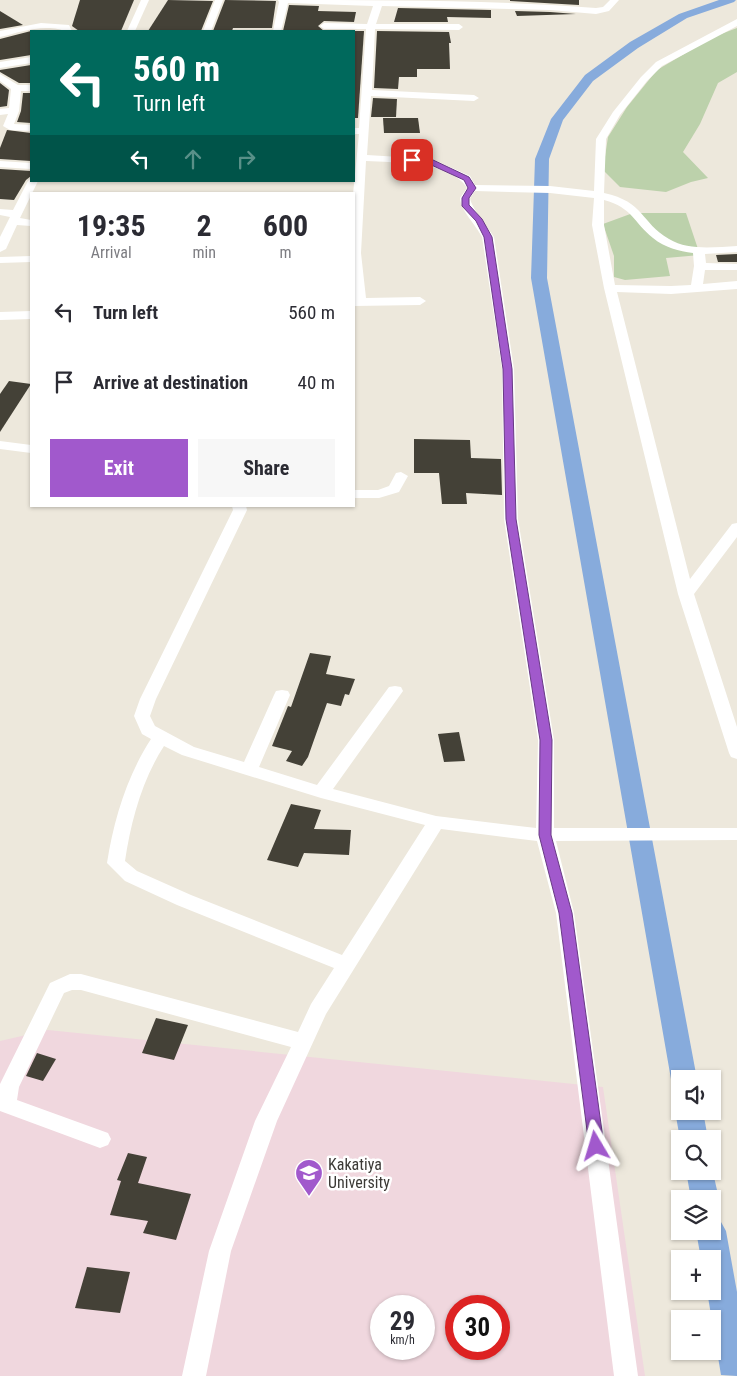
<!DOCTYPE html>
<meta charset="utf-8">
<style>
body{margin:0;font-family:"Roboto Condensed",sans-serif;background:#f7f7f7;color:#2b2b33;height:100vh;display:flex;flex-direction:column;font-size:19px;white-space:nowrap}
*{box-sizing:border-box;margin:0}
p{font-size:16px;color:#7c7c81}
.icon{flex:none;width:28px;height:28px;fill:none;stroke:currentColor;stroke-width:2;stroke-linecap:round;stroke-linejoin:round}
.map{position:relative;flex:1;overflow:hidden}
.side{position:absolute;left:30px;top:192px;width:325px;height:315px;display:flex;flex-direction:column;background:#fff;border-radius:0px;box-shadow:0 1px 4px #0004}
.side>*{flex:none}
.guide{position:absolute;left:30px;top:30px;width:325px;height:152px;border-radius:0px;box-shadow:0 1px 4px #0004;background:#00695c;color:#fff;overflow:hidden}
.fabs{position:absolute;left:671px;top:1070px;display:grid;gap:10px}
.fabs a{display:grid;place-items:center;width:50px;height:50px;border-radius:0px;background:#fff;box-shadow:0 1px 4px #0004;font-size:25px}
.speed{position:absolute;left:370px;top:1295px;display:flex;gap:10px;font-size:25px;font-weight:700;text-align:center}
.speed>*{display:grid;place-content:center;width:65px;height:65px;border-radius:50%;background:#fff;box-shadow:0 1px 4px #0004;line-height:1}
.speed small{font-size:12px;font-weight:400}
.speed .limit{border:8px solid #d22;background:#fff;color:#111}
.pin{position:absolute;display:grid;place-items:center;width:42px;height:42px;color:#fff;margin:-21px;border-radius:10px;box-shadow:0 2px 8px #0006}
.me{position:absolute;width:55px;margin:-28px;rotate:353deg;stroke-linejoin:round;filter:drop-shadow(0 0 4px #0008)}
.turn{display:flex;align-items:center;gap:18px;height:105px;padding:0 20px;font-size:22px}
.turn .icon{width:65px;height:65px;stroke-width:2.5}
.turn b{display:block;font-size:35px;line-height:42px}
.lanes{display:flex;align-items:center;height:48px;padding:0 20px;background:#0003;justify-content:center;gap:25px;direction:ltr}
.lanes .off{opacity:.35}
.eta{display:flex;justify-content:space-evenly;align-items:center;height:85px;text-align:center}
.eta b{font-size:30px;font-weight:700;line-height:35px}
.action{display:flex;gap:10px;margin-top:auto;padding:10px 20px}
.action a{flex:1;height:58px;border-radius:0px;background:#a159cc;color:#fff;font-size:20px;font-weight:700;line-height:58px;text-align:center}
.action a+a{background:#f7f7f7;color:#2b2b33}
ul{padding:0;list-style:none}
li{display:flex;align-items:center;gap:15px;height:70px;padding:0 20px}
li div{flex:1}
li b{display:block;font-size:19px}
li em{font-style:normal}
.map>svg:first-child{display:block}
</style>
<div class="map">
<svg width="737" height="1376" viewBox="0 0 737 1376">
<rect width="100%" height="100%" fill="#ede8dc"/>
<path fill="#f0d7de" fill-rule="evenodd" d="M 48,1030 L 603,1087 L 645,1376 L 0,1376 L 0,1041 ZM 381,1306 L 424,1306 L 424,1349 L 381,1349 ZM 456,1306 L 499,1306 L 499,1349 L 456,1349 Z"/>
<g fill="#bcd1ab">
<path d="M 737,28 L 737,72 L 718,83 L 700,124 L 683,152 L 708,178 L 691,182 L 666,192 L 620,187 L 603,170 L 608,137 L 627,107 L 657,70 L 713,37 Z"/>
<path d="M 633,213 L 686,213 L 700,255 L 666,258 L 670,276 L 625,280 L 614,277 L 614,256 L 603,224 Z"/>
</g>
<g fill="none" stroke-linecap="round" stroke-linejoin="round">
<g fill="#87abdc" fill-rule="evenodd">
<path d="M 719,0 L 736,0 L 734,2 L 687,18 L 638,48 L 593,81 L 563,120 L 549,159 L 547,278 L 697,1079 L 680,1079 L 680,1089 L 674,1087 L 671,1079 L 531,278 L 535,159 L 551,119 L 585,75 L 630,42 L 679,14 Z"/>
<path d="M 680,1103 L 680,1111 L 703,1111 L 708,1139 L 680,1139 L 675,1111 Z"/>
<path d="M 712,1168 L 719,1199 L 715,1208 L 712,1209 L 712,1199 L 691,1199 L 686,1171 L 712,1171 Z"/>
<path d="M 712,1218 L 721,1222 L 726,1231 L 737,1292 L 737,1376 L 721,1375 L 707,1291 L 712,1291 L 712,1259 L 701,1259 L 696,1231 L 712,1231 Z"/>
</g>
</g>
<g fill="#444137">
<path d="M 80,0 L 134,0 L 121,31 L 79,31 L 72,26 Z"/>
<path d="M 168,0 L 213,1 L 201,31 L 148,31 Z"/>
<path d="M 225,0 L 276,1 L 272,28 L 233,28 L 232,31 L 213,31 Z"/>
<path d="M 510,0 L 579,0 L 579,5 L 510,1 Z"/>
<path d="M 289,5 L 319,6 L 318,11 L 356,12 L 354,22 L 324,21 L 318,26 L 324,31 L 353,31 L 283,31 Z"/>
<path d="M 398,8 L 491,10 L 491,18 L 447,17 L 448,22 L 394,22 Z"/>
<path d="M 0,11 L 23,25 L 0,29 Z"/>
<path d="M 515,11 L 550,12 L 576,14 L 517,16 Z"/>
<path d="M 31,31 L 31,55 L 0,60 L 0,39 Z"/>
<path d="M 354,31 L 364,31 L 358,118 L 354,118 Z"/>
<path d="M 377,31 L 449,32 L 451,43 L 449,43 L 450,69 L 417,69 L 417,77 L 399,77 L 398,89 L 374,88 Z"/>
<path d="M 31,65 L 31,83 L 19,83 L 0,72 L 0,70 Z"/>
<path d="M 0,83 L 9,90 L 7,106 L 0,107 Z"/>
<path d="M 23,93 L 31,93 L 31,123 L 17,122 L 21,111 Z"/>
<path d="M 373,98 L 397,99 L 396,117 L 371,117 Z"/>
<path d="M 383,118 L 418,118 L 420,133 L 384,133 Z"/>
<path d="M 7,130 L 31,133 L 31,161 L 0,159 L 0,148 Z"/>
<path d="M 0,169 L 31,171 L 31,176 L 26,180 L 14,200 L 0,199 Z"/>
<path d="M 737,254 L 737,262 L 718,262 L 716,255 Z"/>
<path d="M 9,381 L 31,384 L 0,432 L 0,394 Z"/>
<path d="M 414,439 L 470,440 L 471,458 L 501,459 L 502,495 L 466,493 L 467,504 L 442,504 L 439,473 L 414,473 Z"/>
<path d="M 310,653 L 331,656 L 326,674 L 355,679 L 349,695 L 345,694 L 341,706 L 327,703 L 308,757 L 302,766 L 286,761 L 292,751 L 272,746 L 288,706 L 291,707 Z"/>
<path d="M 459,732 L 465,761 L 444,762 L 438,734 Z"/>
<path d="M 291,804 L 321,810 L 314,829 L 351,830 L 349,855 L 304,853 L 298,867 L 267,860 Z"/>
<path d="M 156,1018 L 188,1025 L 174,1060 L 142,1053 Z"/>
<path d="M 37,1053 L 56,1059 L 43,1081 L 26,1076 Z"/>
<path d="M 128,1153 L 147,1157 L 138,1183 L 191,1194 L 176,1240 L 143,1233 L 148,1221 L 110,1215 L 121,1181 L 117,1180 Z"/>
<path d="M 87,1267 L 130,1272 L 120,1313 L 75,1308 Z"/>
</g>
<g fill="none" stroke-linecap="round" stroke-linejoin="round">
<g fill="#fff" fill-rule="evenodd">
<path d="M 141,0 L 149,0 L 135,31 L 127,31 Z"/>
<path d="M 215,0 L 223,0 L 211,31 L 203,31 Z"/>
<path d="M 278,0 C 384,0 489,0 596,8 L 603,7 L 610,0 L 619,0 L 609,11 L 596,14 L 550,10 L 382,6 L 376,24 L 459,24 L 463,27 L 459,30 L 375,29 L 372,90 L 474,95 L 479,98 L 474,101 L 371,96 L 367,155 L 432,159 L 470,176 L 475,185 L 550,186 L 594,191 L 596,139 L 613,112 L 641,77 L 656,62 L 737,19 L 737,26 L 662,66 L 647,81 L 620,115 L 606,139 L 604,193 C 645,202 640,222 669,239 C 689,251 715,247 737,246 L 737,252 L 705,254 L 706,263 L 737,264 L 737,270 L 705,270 L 703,284 L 737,281 L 737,289 L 671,294 L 617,292 L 690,579 L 732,524 L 737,523 L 737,537 L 694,594 L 737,727 L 737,759 L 731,757 L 729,753 L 678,594 L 604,288 L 592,225 L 594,198 L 550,193 L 475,191 L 470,198 C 472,209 487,226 494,237 L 514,369 L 518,519 L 554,740 L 554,828 L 737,828 L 737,840 L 556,841 L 574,913 L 638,1376 L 614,1376 L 556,913 L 537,841 L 441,829 L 326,1014 L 277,1121 L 231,1251 L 206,1376 L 182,1376 L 209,1251 L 255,1121 L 291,1047 L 81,990 L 72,990 L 64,993 L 19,1087 L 17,1100 L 108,1133 L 111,1139 L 108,1145 L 100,1148 L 0,1111 L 0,1084 L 50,983 L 70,974 L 81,974 L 298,1032 L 311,1004 L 334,968 L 177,905 L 125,881 L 107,863 C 114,819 127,776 151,739 L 142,734 L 134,716 L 140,699 L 233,510 L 232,506 L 246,506 L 247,510 L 156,699 L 150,716 L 155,726 L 194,747 L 244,762 L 274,695 L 276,691 L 282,690 L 288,691 L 290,695 L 259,767 L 317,785 L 389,687 L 395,686 L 401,687 L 403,691 L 333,789 L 436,816 L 536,828 L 538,740 L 504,519 L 502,369 L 482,237 C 476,225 461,211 460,198 L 467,188 C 450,160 395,163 366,161 L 361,253 L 366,298 L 420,297 L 426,301 L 420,305 L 354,306 L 353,194 L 359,134 L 354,134 L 354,128 L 359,128 L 366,29 L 324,29 L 320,26 L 324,23 L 367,24 L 373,6 L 288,3 L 281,31 L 273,31 L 279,2 ZM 604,200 C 633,208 633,222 653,238 C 665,248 679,251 693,253 L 694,266 L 691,285 L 671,286 L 615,285 L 604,225 ZM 164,746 L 182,755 L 321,798 L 425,825 L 342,955 L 191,895 L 137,871 L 125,861 C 131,821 142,780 164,746 Z"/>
<path d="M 41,23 L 69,25 L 72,31 C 64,32 59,28 50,28 C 33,27 16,33 0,37 L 0,31 Z"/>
<path d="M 31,57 L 31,63 L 0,68 L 0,62 Z"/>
<path d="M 0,74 L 18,85 L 31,85 L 31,91 L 21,91 L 19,111 L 14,124 L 31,125 L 31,131 L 10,130 L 3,126 L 8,114 L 0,115 L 0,109 L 9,108 L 11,89 L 0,81 Z"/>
<path d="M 0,161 L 31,163 L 31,169 L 0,167 Z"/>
<path d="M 31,178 L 31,181 L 38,181 L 20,218 L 31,220 L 31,226 L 17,225 L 6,249 L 0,252 L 0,237 L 10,217 L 0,215 L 0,209 L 13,210 L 28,181 Z"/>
<path d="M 31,256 L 31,262 L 0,263 L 0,257 Z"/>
<path d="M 31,311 L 31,319 L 0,320 L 0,312 Z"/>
<path d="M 0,441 L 31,445 L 31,453 L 0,449 Z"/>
<path d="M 401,472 L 408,476 L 399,492 L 379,498 L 354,498 L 354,490 L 378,490 L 389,486 L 396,473 Z"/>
</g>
</g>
<path fill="#a159cc" stroke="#693a85" d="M 409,158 L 431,159 L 469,177 L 476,188 L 469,198 L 469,205 L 482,219 L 492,237 L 512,369 L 516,519 L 552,740 L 551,835 L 572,913 L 604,1146 L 601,1150 L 596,1152 L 591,1150 L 589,1146 L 559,913 L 539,835 L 540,740 L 506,519 L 503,369 L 484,237 L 476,221 L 462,206 L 462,198 L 468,188 L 464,180 L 427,163 L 409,162 Z"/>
<defs>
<symbol id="university-pin" viewBox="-11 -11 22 30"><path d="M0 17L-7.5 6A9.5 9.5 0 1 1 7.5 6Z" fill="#a159cc" stroke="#fff"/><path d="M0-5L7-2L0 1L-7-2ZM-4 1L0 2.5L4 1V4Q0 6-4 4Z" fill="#fff"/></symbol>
</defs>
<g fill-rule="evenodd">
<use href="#university-pin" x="293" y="1157" width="32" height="43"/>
</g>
<g text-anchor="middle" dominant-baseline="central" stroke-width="5" stroke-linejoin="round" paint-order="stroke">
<g font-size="16" fill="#3c3a36" stroke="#fff" text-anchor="start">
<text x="328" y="1164">Kakatiya<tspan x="328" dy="18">University</tspan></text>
</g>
</g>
</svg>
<div class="fabs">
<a><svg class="icon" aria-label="sound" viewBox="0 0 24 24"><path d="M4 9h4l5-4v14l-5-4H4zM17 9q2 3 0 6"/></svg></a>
<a><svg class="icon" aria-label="search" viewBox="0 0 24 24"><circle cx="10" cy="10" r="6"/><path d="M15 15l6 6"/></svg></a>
<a><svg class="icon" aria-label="layers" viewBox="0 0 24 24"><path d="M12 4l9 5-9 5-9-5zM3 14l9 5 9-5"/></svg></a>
<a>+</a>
<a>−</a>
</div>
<div class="speed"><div>29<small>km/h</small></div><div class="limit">30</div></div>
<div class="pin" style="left:412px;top:160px;background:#d93025"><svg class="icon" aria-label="arrive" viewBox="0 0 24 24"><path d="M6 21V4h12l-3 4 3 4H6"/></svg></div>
<svg class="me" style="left:596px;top:1146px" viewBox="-20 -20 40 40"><path d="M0-17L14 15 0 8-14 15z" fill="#a159cc" stroke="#fff" stroke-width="4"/></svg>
<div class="guide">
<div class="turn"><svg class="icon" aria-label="left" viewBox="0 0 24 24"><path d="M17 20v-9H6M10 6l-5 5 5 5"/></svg><div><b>560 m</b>Turn left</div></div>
<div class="lanes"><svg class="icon" aria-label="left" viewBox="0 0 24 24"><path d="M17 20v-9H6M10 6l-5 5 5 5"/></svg><svg class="icon off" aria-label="ahead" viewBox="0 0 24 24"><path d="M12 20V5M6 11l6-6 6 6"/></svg><svg class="icon off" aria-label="right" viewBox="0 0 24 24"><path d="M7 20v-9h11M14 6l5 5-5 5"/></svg></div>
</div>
<section class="side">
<div class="eta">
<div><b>19:35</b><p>Arrival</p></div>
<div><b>2</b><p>min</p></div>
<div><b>600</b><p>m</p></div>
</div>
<ul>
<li><svg class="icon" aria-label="left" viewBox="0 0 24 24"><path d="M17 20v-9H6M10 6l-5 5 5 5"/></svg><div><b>Turn left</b></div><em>560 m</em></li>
<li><svg class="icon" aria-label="arrive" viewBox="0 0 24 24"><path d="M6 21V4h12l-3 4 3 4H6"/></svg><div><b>Arrive at destination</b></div><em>40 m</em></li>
</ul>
<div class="action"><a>Exit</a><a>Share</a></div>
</section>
</div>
